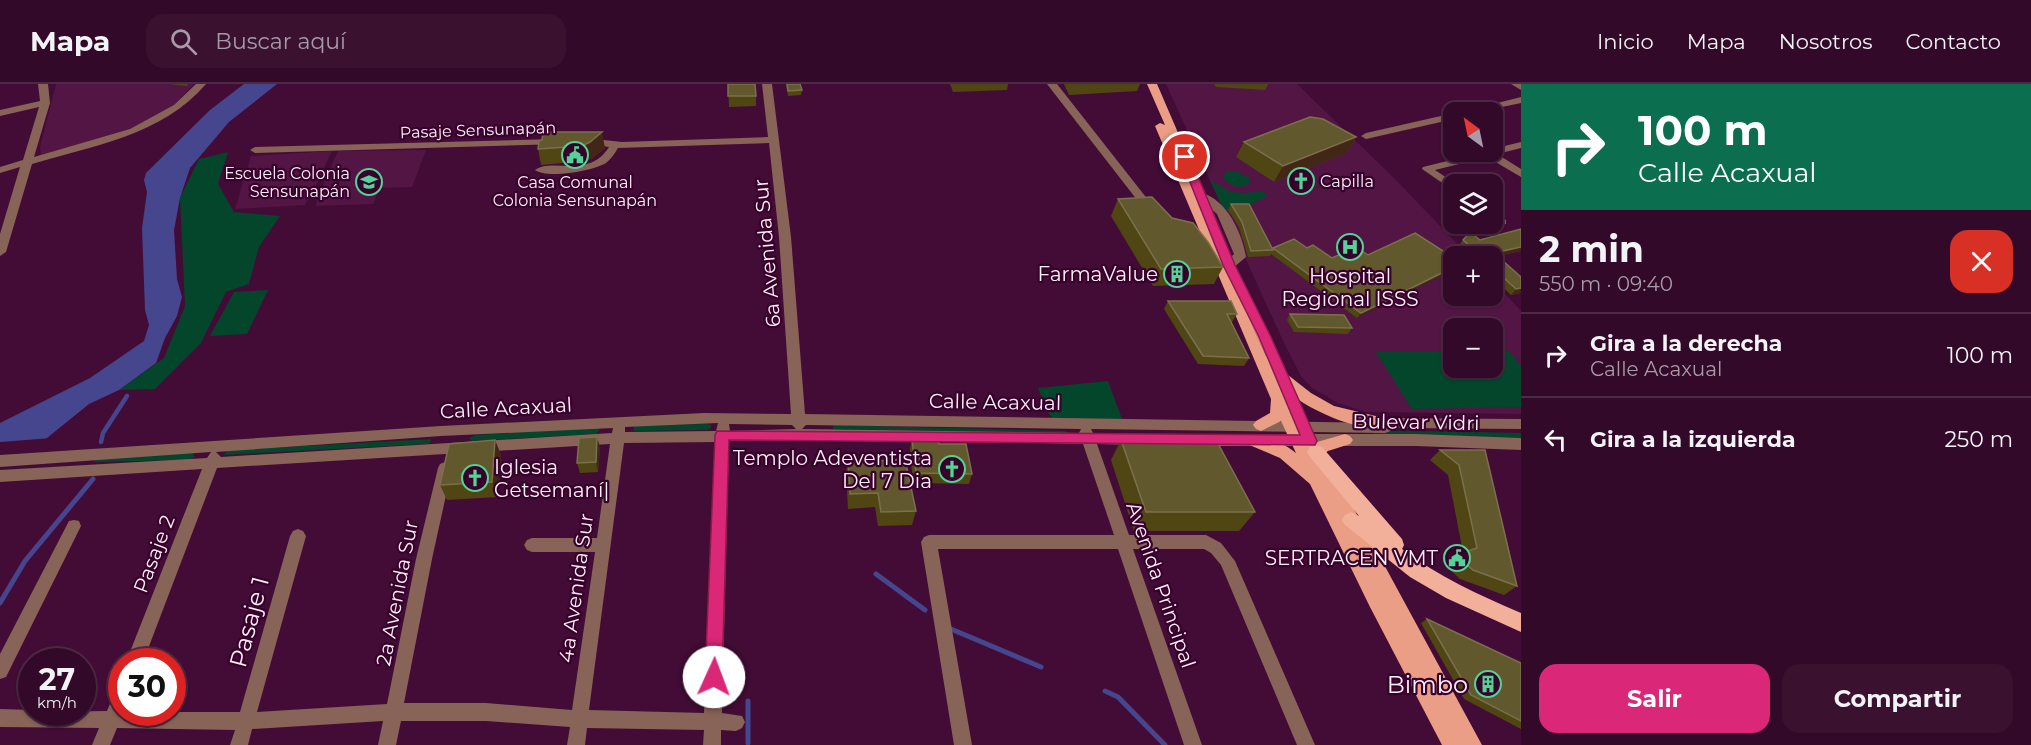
<!DOCTYPE html>
<html lang="es">
<meta charset="utf-8">
<style>
body{margin:0;font-family:Montserrat,sans-serif;background:#3a1230;color:#f1f3f6;height:100vh;display:flex;flex-direction:column;font-size:22px;white-space:nowrap}
*{box-sizing:border-box;margin:0}
p{font-size:20px;color:#a89aa8}
.icon{flex:none;width:33px;height:33px;fill:none;stroke:currentColor;stroke-width:2;stroke-linecap:round;stroke-linejoin:round}
.map{position:relative;flex:1;overflow:hidden}
.panel{display:flex;flex-direction:column;background:#320928;width:510px}
.panel>*{flex:none}
.banner{background:#0b6e4f;color:#fff;overflow:hidden}
.needle{width:39px;rotate:327deg}
.buttons{position:absolute;left:1443px;top:18px;display:grid;gap:12px}
.buttons a{display:grid;place-items:center;width:60px;height:60px;border-radius:12px;background:#320928;box-shadow:0 2px 4px #0004,0 0 0 2px #4d2a45;font-size:30px}
.speed{position:absolute;left:18px;top:564px;display:flex;gap:12px;font-size:30px;font-weight:700;text-align:center}
.speed>*{display:grid;place-content:center;width:78px;height:78px;border-radius:50%;background:#320928;box-shadow:0 2px 4px #0004,0 0 0 2px #4d2a45;line-height:1}
.speed small{font-size:15px;font-weight:400}
.speed .limit{border:9px solid #d22;background:#fff;color:#111}
.pin{position:absolute;display:grid;place-items:center;width:51px;height:51px;color:#fff;margin:-26px;border:3px solid #fff;border-radius:50%;box-shadow:0 2px 6px #0007}
.me{position:absolute;width:66px;margin:-33px;rotate:2deg;stroke-linejoin:round;filter:drop-shadow(0 0 4px #0008)}
.turn{display:flex;align-items:center;gap:21px;height:126px;padding:0 18px;font-size:27px}
.turn .icon{width:78px;height:78px;stroke-width:2.5}
.turn b{display:block;font-size:42px;line-height:51px}
.round{display:grid;place-items:center;flex:none;width:63px;height:63px;border-radius:18px;background:#3a1230}
.overview{display:flex;align-items:center;justify-content:space-between;height:102px;padding:0 18px}
h1{font-size:36px;font-weight:700;line-height:45px}
.button{display:flex;gap:12px;margin-top:auto;padding:12px 18px}
.button a{flex:1;height:69px;border-radius:18px;background:#db2777;color:#fff;font-size:24px;font-weight:700;line-height:69px;text-align:center}
.button a+a{background:#3a1230;color:#f1f3f6}
ul{padding:0;list-style:none}
li{display:flex;align-items:center;gap:18px;height:84px;padding:0 18px;border-top:2px solid #4d2a45}
li div{flex:1}
li b{display:block;font-size:22px}
li em{font-style:normal}
header{display:flex;align-items:center;gap:36px;box-sizing:border-box;height:84px;padding:0 30px;background:#320928;border-bottom:2px solid #4d2a45}
header strong{font-size:28px}
nav{display:flex;gap:33px;margin-inline-start:auto;font-size:21px}
.search{width:420px;height:54px;background:#3a1230;display:flex;align-items:center;gap:15px;box-sizing:border-box;padding:0 21px;border-radius:18px;color:#a89aa8;font-size:22px}
main{display:flex;flex:1;min-height:0}
.map>svg:first-child{display:block}
</style>
<header>
<strong>Mapa</strong>
<div class="search"><svg class="icon" aria-label="search" viewBox="0 0 24 24"><circle cx="10" cy="10" r="6"/><path d="M15 15l6 6"/></svg>Buscar aquí</div>
<nav><a>Inicio</a><a>Mapa</a><a>Nosotros</a><a>Contacto</a></nav>
</header>
<main>
<div class="map">
<svg width="1521" height="661" viewBox="0 0 1521 661">
<rect width="100%" height="100%" fill="#430c36"/>
<g fill="#531544" fill-rule="evenodd">
<path d="M 56,0 L 194,0 L 173,22 L 130,46 L 41,71 L 40,63 Z"/>
<path d="M 1166,0 L 1297,0 L 1393,93 L 1469,172 L 1454,172 L 1454,212 L 1492,212 L 1493,197 L 1521,227 L 1521,330 L 1366,328 L 1338,319 L 1312,304 L 1301,292 L 1284,259 ZM 1454,244 L 1492,244 L 1492,284 L 1454,284 Z"/>
<path d="M 426,66 L 412,103 L 380,104 L 373,120 L 315,122 L 326,94 L 320,93 L 305,121 L 235,125 L 251,72 L 332,67 L 321,90 L 327,91 L 338,67 Z"/>
</g>
<g fill="#03462b">
<path d="M 228,68 L 218,100 L 234,128 L 280,132 L 259,163 L 249,200 L 226,208 L 201,259 L 155,305 L 119,306 L 164,274 L 185,222 L 180,114 L 199,75 Z"/>
<path d="M 1226,88 L 1238,88 L 1249,94 L 1250,99 C 1242,106 1230,102 1223,94 Z"/>
<path d="M 1210,96 L 1231,108 L 1246,109 L 1262,107 L 1268,112 L 1240,126 L 1224,126 Z"/>
<path d="M 268,206 L 247,250 L 210,252 L 234,208 Z"/>
<path d="M 1508,266 L 1521,282 L 1521,323 L 1412,325 L 1376,268 L 1453,267 L 1454,284 L 1492,284 L 1493,267 Z"/>
<path d="M 1108,297 L 1122,335 L 1054,335 L 1048,329 L 1038,304 Z"/>
<path d="M 706,340 L 711,341 L 711,344 L 707,346 L 635,347 L 633,345 L 635,342 L 640,341 Z"/>
<path d="M 836,341 L 1065,347 L 1068,349 L 833,345 L 833,342 Z"/>
<path d="M 596,343 L 600,345 L 596,350 L 472,357 L 469,354 L 476,351 Z"/>
<path d="M 1372,346 L 1521,349 L 1521,354 L 1374,350 Z"/>
<path d="M 431,355 L 431,358 L 428,360 L 223,371 L 229,366 Z"/>
<path d="M 192,369 L 195,373 L 187,376 L 94,378 L 97,375 Z"/>
</g>
<path fill="#45468e" d="M 244,0 L 277,0 L 229,38 L 190,84 L 180,114 L 174,146 L 177,195 L 182,213 L 177,232 L 165,254 L 156,279 L 119,306 L 89,320 L 0,392 L 0,339 L 90,294 L 144,257 L 149,241 L 145,226 L 142,144 L 147,108 L 144,96 L 146,89 L 210,26 Z"/>
<path fill="#430c36" d="M 52,354 L 48,359 L 0,395 L 0,358 Z"/>
<g fill="none" stroke-linecap="round" stroke-linejoin="round">
<path stroke="#45468e" stroke-width="4.5" d="M 101,358 L 103,349 L 127,312"/>
<g stroke="#45468e" stroke-width="5">
<path d="M 876,490 L 925,526"/>
<path d="M 0,519 L 25,477 L 93,395"/>
<path d="M 951,545 L 1041,583"/>
<path d="M 1105,607 L 1118,613 L 1165,661"/>
<path d="M 748,617 L 748,659"/>
</g>
<g fill="#886357" fill-rule="evenodd">
<path d="M 38,0 L 48,0 L 50,19 L 34,73 L 130,45 L 174,21 L 196,0 L 206,0 C 163,51 92,62 32,80 L 6,168 L 0,172 L 0,150 L 20,83 L 0,89 L 0,83 L 23,76 L 39,23 L 0,32 L 0,26 L 40,17 Z"/>
<path d="M 762,0 L 772,0 L 791,153 L 805,330 L 1384,339 L 1391,334 L 1521,335 L 1521,345 L 1399,344 L 1385,349 L 1091,345 L 1093,349 L 1175,352 L 1177,356 L 1175,360 L 1170,362 L 1097,360 L 1129,451 L 1206,451 L 1221,459 L 1235,477 L 1315,661 L 1297,661 L 1221,481 L 1211,469 L 1204,465 L 1133,465 L 1202,661 L 1184,661 L 1118,465 L 938,465 L 972,661 L 954,661 L 921,458 L 924,453 L 929,451 L 1114,451 L 1083,360 L 843,355 L 729,357 L 722,629 L 742,632 L 745,638 L 742,644 L 736,647 L 721,646 L 721,661 L 703,661 L 704,646 L 587,644 L 585,661 L 567,661 L 570,643 L 486,637 L 401,637 L 396,661 L 378,661 L 383,637 L 252,645 L 248,661 L 230,661 L 235,646 L 117,644 L 110,661 L 92,661 L 99,644 L 0,643 L 0,625 L 32,626 L 32,628 L 107,627 L 116,605 L 122,603 L 122,628 L 240,628 L 290,452 L 293,447 L 298,445 L 303,447 L 306,452 L 257,628 L 387,620 L 416,475 L 438,384 L 440,380 L 445,378 L 450,380 L 452,384 L 432,475 L 404,619 L 486,619 L 572,626 L 595,468 L 532,468 L 527,466 L 524,461 L 527,456 L 532,454 L 597,454 L 610,360 L 217,384 L 143,578 L 126,578 L 202,385 L 0,398 L 0,386 L 207,374 L 211,368 L 0,383 L 0,371 L 441,342 L 704,329 L 791,330 L 779,153 L 769,59 L 618,64 C 615,69 611,75 606,79 C 593,87 547,95 535,86 C 553,73 588,96 609,63 L 582,59 L 582,55 L 586,54 L 622,58 L 768,53 ZM 718,339 L 716,347 L 625,348 L 625,343 ZM 729,340 L 792,341 L 796,345 L 730,347 ZM 806,341 L 1081,345 L 1079,349 L 802,345 ZM 613,344 L 612,349 L 221,373 L 216,368 L 441,352 ZM 716,358 L 704,629 L 589,626 L 624,359 Z"/>
<path d="M 1047,0 L 1057,0 L 1156,126 L 1156,130 L 1148,130 Z"/>
<path d="M 1511,0 L 1521,0 L 1521,6 Z"/>
<path d="M 1521,13 L 1521,19 L 1478,28 L 1462,28 Z"/>
<path d="M 1454,29 L 1454,35 L 1366,55 L 1361,52 L 1366,49 Z"/>
<path d="M 555,55 L 560,58 L 559,60 L 255,69 L 250,66 L 255,63 Z"/>
<path d="M 1521,58 L 1521,64 L 1497,70 L 1521,85 L 1521,93 L 1487,73 L 1435,86 L 1456,100 L 1454,100 L 1454,107 L 1422,85 L 1423,83 L 1484,68 L 1492,68 L 1492,65 Z"/>
<path d="M 1202,109 C 1227,116 1242,149 1246,173 L 1233,184 L 1225,184 L 1223,181 L 1234,170 L 1217,130 L 1197,112 Z"/>
<path d="M 1492,128 L 1506,136 L 1506,140 L 1498,140 L 1492,137 Z"/>
<path d="M 1198,350 L 1416,350 L 1521,354 L 1521,366 L 1416,362 L 1198,362 L 1193,360 L 1191,356 L 1193,352 Z"/>
<path d="M 74,436 L 79,437 L 81,442 L 6,593 L 0,595 L 0,570 L 69,437 Z"/>
</g>
<path fill="#ea9e85" fill-rule="evenodd" d="M 1147,0 L 1157,0 L 1235,181 L 1288,291 L 1311,309 L 1334,322 L 1384,334 L 1387,338 L 1384,342 C 1362,349 1318,329 1299,316 L 1317,358 L 1345,350 L 1350,352 L 1353,356 L 1350,360 L 1328,367 L 1324,370 L 1482,661 L 1442,661 L 1370,523 L 1310,400 L 1280,374 L 1247,360 L 1244,356 L 1247,352 C 1261,347 1284,360 1296,369 L 1281,337 L 1261,347 L 1256,345 L 1253,341 L 1256,337 L 1270,329 L 1271,315 L 1155,42 L 1160,39 L 1165,41 ZM 1248,233 L 1267,274 L 1266,271 Z"/>
<path fill="#f2b09a" fill-rule="evenodd" d="M 1316,361 L 1322,363 L 1402,455 L 1404,461 L 1402,465 C 1439,493 1479,511 1521,529 L 1521,548 L 1446,514 L 1410,493 L 1345,441 L 1342,436 L 1345,431 L 1351,428 L 1359,432 L 1310,373 L 1307,368 L 1310,363 Z"/>
</g>
<g fill="#4f4614">
<path d="M 169,0 L 188,0 L 187,2 Z"/>
<path d="M 728,0 L 756,12 L 756,22 L 729,23 Z"/>
<path d="M 786,0 L 800,0 L 802,6 L 801,11 L 788,12 Z"/>
<path d="M 950,0 L 1008,0 L 1007,6 L 953,8 Z"/>
<path d="M 1064,0 L 1140,0 L 1137,7 L 1069,11 Z"/>
<path d="M 1214,0 L 1268,0 L 1268,1 L 1265,6 L 1216,3 Z"/>
<path d="M 1356,53 L 1347,69 L 1274,98 L 1236,73 L 1244,58 Z"/>
<path d="M 539,57 L 605,64 L 593,74 L 585,77 L 541,81 L 538,65 Z"/>
<path d="M 1118,115 L 1172,134 L 1223,183 L 1214,200 L 1153,202 L 1111,132 Z"/>
<path d="M 1231,120 L 1272,165 L 1273,164 L 1307,164 L 1332,174 L 1368,171 L 1454,174 L 1357,234 L 1271,170 L 1270,172 L 1248,173 L 1239,143 L 1228,126 Z"/>
<path d="M 1521,145 L 1521,167 L 1498,172 L 1521,209 L 1511,211 L 1492,193 L 1492,172 L 1471,172 L 1459,161 L 1470,148 L 1480,156 Z"/>
<path d="M 1168,217 L 1237,230 L 1232,238 L 1230,238 L 1249,274 L 1244,282 L 1198,280 L 1164,225 Z"/>
<path d="M 1290,230 L 1352,244 L 1348,250 L 1294,248 L 1287,236 Z"/>
<path d="M 912,355 L 939,360 L 972,390 L 969,400 L 913,399 L 910,365 Z"/>
<path d="M 495,356 L 501,371 L 498,413 L 447,416 L 440,401 Z"/>
<path d="M 1121,356 L 1255,428 L 1239,447 L 1134,447 L 1111,376 Z"/>
<path d="M 600,363 L 598,388 L 580,389 L 577,379 Z"/>
<path d="M 1440,366 L 1485,366 L 1517,502 L 1504,511 L 1460,495 L 1444,480 L 1456,471 L 1463,468 L 1448,391 L 1430,376 Z"/>
<path d="M 848,374 L 877,377 L 916,427 L 912,441 L 878,442 L 875,423 L 848,425 L 846,389 Z"/>
<path d="M 1427,535 L 1521,579 L 1521,645 L 1464,615 L 1421,539 Z"/>
</g>
<g fill="#422717">
<path d="M 602,48 L 605,64 L 593,74 L 585,77 L 582,62 Z"/>
<path d="M 1356,53 L 1347,69 L 1274,98 L 1283,82 Z"/>
<path d="M 1521,163 L 1521,167 L 1492,173 L 1494,169 Z"/>
<path d="M 1454,183 L 1454,186 L 1357,234 L 1361,229 Z"/>
<path d="M 1521,204 L 1521,209 L 1511,211 L 1516,205 Z"/>
<path d="M 597,353 L 600,363 L 598,388 L 596,378 Z"/>
<path d="M 495,356 L 501,371 L 498,413 L 492,398 Z"/>
</g>
<g fill="#62582d" stroke="#7b704d" stroke-width="1.5">
<path d="M 728,0 L 755,0 L 756,12 L 728,12 Z"/>
<path d="M 787,0 L 800,0 L 802,6 L 788,7 Z"/>
<path d="M 1310,33 L 1323,35 L 1356,53 L 1283,82 L 1244,58 Z"/>
<path d="M 543,48 L 602,48 L 590,58 L 582,62 L 538,65 L 539,57 L 542,56 Z"/>
<path d="M 1152,113 L 1172,134 L 1193,139 L 1208,158 L 1223,183 L 1161,185 L 1118,115 Z"/>
<path d="M 1231,120 L 1249,120 L 1273,166 L 1251,167 L 1242,138 Z"/>
<path d="M 1521,145 L 1521,163 L 1494,169 L 1521,193 L 1521,204 L 1516,205 L 1492,183 L 1492,172 L 1481,172 L 1463,156 L 1470,148 L 1480,156 Z"/>
<path d="M 1415,149 L 1454,174 L 1454,183 L 1361,229 L 1273,164 L 1294,155 L 1307,164 L 1313,161 L 1332,174 L 1356,163 L 1368,171 Z"/>
<path d="M 1168,217 L 1231,217 L 1237,230 L 1227,230 L 1249,274 L 1203,272 Z"/>
<path d="M 1290,230 L 1344,231 L 1352,244 L 1298,243 Z"/>
<path d="M 597,353 L 596,378 L 577,379 L 579,354 Z"/>
<path d="M 1215,354 L 1255,428 L 1146,428 L 1121,356 Z"/>
<path d="M 912,355 L 938,356 L 939,360 L 966,360 L 972,390 L 916,389 Z"/>
<path d="M 495,356 L 492,398 L 440,401 L 449,360 Z"/>
<path d="M 1440,366 L 1485,366 L 1517,502 L 1473,486 L 1456,471 L 1477,464 L 1459,381 Z"/>
<path d="M 876,373 L 877,377 L 905,375 L 916,427 L 881,428 L 878,409 L 850,410 L 848,374 Z"/>
<path d="M 1427,535 L 1521,579 L 1521,637 L 1471,611 Z"/>
</g>
<path fill="#db2777" stroke="#8e194d" stroke-width="1.5" d="M 1185,70 L 1190,73 L 1235,181 L 1271,253 L 1317,357 L 1315,361 L 729,356 L 722,593 L 720,599 L 714,601 L 708,599 L 705,593 L 715,351 L 717,347 L 1300,351 L 1259,253 L 1223,181 L 1180,73 Z"/>
<defs>
<symbol id="civic-ring" viewBox="-11 -11 22 22"><circle r="9.5" fill="#38012c" stroke="#53d396" stroke-width="1.5"/><path d="M-.6-6.5H3V-4.5H.6V-3L4-1V1h2V6H-6V1h2V-1L-.6-3ZM-1.2 2.5V6h2.4V2.5Z" fill="#53d396"/></symbol>
<symbol id="church-ring" viewBox="-11 -11 22 22"><circle r="9.5" fill="#38012c" stroke="#53d396" stroke-width="1.5"/><path d="M-1.2-6h2.4v3.5h3.3v2.4h-3.3V6h-2.4V-.1h-3.3v-2.4h3.3Z" fill="#53d396"/></symbol>
<symbol id="school-ring" viewBox="-11 -11 22 22"><circle r="9.5" fill="#38012c" stroke="#53d396" stroke-width="1.5"/><path d="M0-5L7-2L0 1L-7-2ZM-4 1L0 2.5L4 1V4Q0 6-4 4Z" fill="#53d396"/></symbol>
<symbol id="hospital-ring" viewBox="-11 -11 22 22"><circle r="9.5" fill="#38012c" stroke="#53d396" stroke-width="1.5"/><path d="M-5-5h3v3.5h4V-5h3V5h-3V1.5h-4V5h-3Z" fill="#53d396"/></symbol>
<symbol id="building-ring" viewBox="-11 -11 22 22"><circle r="9.5" fill="#38012c" stroke="#53d396" stroke-width="1.5"/><path d="M-4-6H4V6H1V3H-1V6H-4ZM-2.5-4.3h1.7v1.8h-1.7ZM.8-4.3h1.7v1.8H.8ZM-2.5-1h1.7V.8h-1.7ZM.8-1h1.7V.8H.8Z" fill="#53d396"/></symbol>
</defs>
<g fill-rule="evenodd">
<use href="#civic-ring" x="560" y="56" width="30" height="30"/>
<use href="#church-ring" x="1286" y="82" width="30" height="30"/>
<use href="#school-ring" x="354" y="83" width="30" height="30"/>
<use href="#hospital-ring" x="1335" y="148" width="30" height="30"/>
<use href="#building-ring" x="1162" y="175" width="30" height="30"/>
<use href="#church-ring" x="937" y="370" width="30" height="30"/>
<use href="#church-ring" x="460" y="379" width="30" height="30"/>
<use href="#civic-ring" x="1442" y="459" width="30" height="30"/>
<use href="#building-ring" x="1473" y="585" width="30" height="30"/>
</g>
<g text-anchor="middle" dominant-baseline="central" stroke-width="4.5" stroke-linejoin="round" paint-order="stroke">
<g font-size="16" fill="#fff0f9" stroke="#38012c">
<text transform="translate(478 46) rotate(-2)">Pasaje Sensunapán</text>
</g>
<g font-size="16" fill="#fff0f9" stroke="#38012c" text-anchor="end">
<text x="350" y="89">Escuela Colonia<tspan x="350" dy="18">Sensunapán</tspan></text>
<text x="1320" y="97" text-anchor="start">Capilla</text>
<text x="575" y="98" text-anchor="middle">Casa Comunal<tspan x="575" dy="18">Colonia Sensunapán</tspan></text>
</g>
<g font-size="20" fill="#fff0f9" stroke="#38012c">
<text transform="translate(767 169) rotate(-95)">6a Avenida Sur</text>
<text transform="translate(995 318) rotate(1)">Calle Acaxual</text>
<text transform="translate(506 324) rotate(-3)">Calle Acaxual</text>
<text transform="translate(1416 338) rotate(1)">Bulevar Vidri</text>
<text transform="translate(154 470) rotate(-69)">Pasaje 2</text>
<text transform="translate(1161 501) rotate(71)">Avenida Principal</text>
<text transform="translate(576 504) rotate(-82)">4a Avenida Sur</text>
<text transform="translate(397 509) rotate(-79)">2a Avenida Sur</text>
</g>
<g font-size="20" fill="#fff0f9" stroke="#38012c" text-anchor="end">
<text x="1158" y="190">FarmaValue</text>
<text x="1350" y="192" text-anchor="middle">Hospital<tspan x="1350" dy="23">Regional ISSS</tspan></text>
<text x="932" y="374">Templo Adeventista<tspan x="932" dy="23">Del 7 Dia</tspan></text>
<text x="494" y="383" text-anchor="start">Iglesia<tspan x="494" dy="23">Getsemaní|</tspan></text>
<text x="1438" y="474">SERTRACEN VMT</text>
</g>
<g font-size="24" fill="#fff0f9" stroke="#38012c">
<text transform="translate(249 538) rotate(-75)">Pasaje 1</text>
</g>
<g font-size="24" fill="#fff0f9" stroke="#38012c" text-anchor="end">
<text x="1468" y="600">Bimbo</text>
</g>
</g>
</svg>
<div class="buttons">
<a><svg class="needle" viewBox="-14 -14 28 28"><path d="M0-13l5 13h-10z" fill="#e53935"/><path d="M0 13l5-13h-10z" fill="#a89aa8"/></svg></a>
<a><svg class="icon" aria-label="layers" viewBox="0 0 24 24"><path d="M12 4l9 5-9 5-9-5zM3 14l9 5 9-5"/></svg></a>
<a>+</a>
<a>−</a>
</div>
<div class="speed"><div>27<small>km/h</small></div><div class="limit">30</div></div>
<div class="pin" style="left:1185px;top:73px;background:#d93025"><svg class="icon" aria-label="arrive" viewBox="0 0 24 24"><path d="M6 21V4h12l-3 4 3 4H6"/></svg></div>
<svg class="me" style="left:714px;top:593px" viewBox="-20 -20 40 40"><circle r="19" fill="#fff"/><path d="M0-13L10 11 0 6-10 11z" fill="#db2777"/></svg>
</div>
<section class="panel">
<div class="banner">
<div class="turn"><svg class="icon" aria-label="right" viewBox="0 0 24 24"><path d="M7 20v-9h11M14 6l5 5-5 5"/></svg><div><b>100 m</b>Calle Acaxual</div></div>
</div>
<div class="overview"><div><h1>2 min</h1><p>550 m · 09:40</p></div><a class="round" style="background:#d93025;color:#fff"><svg class="icon" aria-label="close" viewBox="0 0 24 24"><path d="M6 6l12 12M18 6L6 18"/></svg></a></div>
<ul>
<li><svg class="icon" aria-label="right" viewBox="0 0 24 24"><path d="M7 20v-9h11M14 6l5 5-5 5"/></svg><div><b>Gira a la derecha</b><p>Calle Acaxual</p></div><em>100 m</em></li>
<li><svg class="icon" aria-label="left" viewBox="0 0 24 24"><path d="M17 20v-9H6M10 6l-5 5 5 5"/></svg><div><b>Gira a la izquierda</b></div><em>250 m</em></li>
</ul>
<div class="button"><a>Salir</a><a>Compartir</a></div>
</section>
</main>
